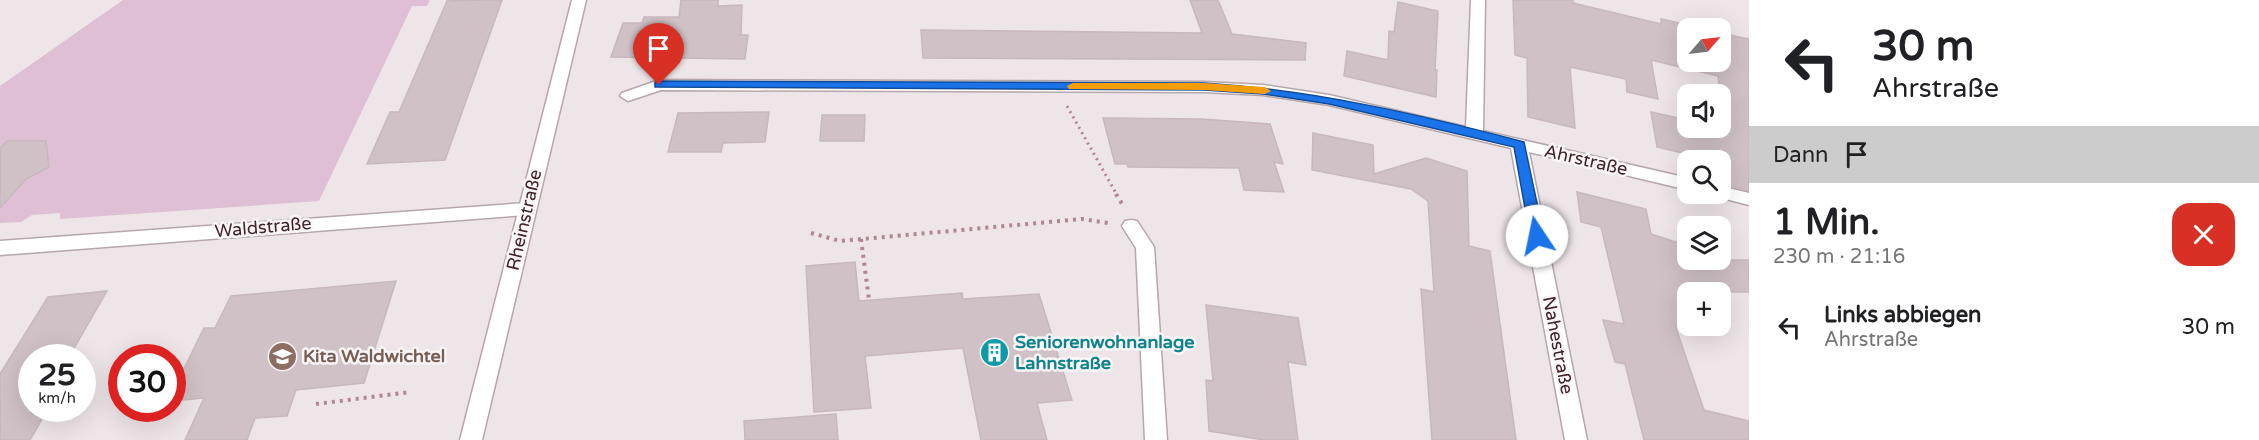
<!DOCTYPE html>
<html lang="de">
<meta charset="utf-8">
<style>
body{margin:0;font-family:"Varela Round",sans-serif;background:#f6f6f6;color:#202124;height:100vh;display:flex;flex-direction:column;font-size:22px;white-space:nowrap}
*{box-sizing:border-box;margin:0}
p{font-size:20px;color:#757577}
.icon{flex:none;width:33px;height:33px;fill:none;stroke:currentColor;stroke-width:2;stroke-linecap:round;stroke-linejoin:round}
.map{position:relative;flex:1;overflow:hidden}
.drawer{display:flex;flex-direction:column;background:#fff;width:510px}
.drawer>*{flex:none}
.top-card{background:#fff;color:#202124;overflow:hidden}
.needle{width:39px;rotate:62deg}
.tools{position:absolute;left:1677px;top:18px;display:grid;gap:12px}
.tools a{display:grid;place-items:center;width:54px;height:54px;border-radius:12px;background:#fff;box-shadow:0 6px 24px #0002;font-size:30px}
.speed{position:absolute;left:18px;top:344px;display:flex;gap:12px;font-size:30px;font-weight:700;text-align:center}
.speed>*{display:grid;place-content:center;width:78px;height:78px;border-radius:50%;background:#fff;box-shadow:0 6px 24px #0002;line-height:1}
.speed small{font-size:15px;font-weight:400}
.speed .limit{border:9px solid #d22;background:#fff;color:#111}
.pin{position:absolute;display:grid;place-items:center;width:51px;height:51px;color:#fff;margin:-62px -26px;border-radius:50% 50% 50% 0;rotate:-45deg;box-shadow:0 0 6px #0007}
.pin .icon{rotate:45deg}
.me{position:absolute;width:66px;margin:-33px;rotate:349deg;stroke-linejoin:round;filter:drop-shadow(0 0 4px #0008)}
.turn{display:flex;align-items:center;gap:21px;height:126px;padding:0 24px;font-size:27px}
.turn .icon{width:78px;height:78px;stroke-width:2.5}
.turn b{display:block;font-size:42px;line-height:51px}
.then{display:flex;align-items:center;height:57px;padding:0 24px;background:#0003;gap:12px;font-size:22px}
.round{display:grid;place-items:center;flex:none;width:63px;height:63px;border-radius:18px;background:#f6f6f6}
.head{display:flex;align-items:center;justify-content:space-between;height:102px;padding:0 24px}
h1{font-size:36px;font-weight:800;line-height:45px}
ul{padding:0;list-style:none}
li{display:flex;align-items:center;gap:18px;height:84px;padding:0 24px}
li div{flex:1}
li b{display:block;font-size:22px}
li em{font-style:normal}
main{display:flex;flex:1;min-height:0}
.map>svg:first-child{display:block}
</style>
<main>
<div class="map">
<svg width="1749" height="440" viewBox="0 0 1749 440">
<rect width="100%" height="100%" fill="#eee5e8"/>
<path fill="#dfbfd3" d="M 123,0 L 430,0 L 427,6 L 412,6 L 319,201 L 60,219 L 60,213 L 32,215 L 21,222 L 0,223 L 0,86 Z"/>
<g fill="#cfc1c6" stroke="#c8b8bd" stroke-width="1.5">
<path d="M 482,0 L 502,0 L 445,160 L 367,164 L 390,112 L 399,112 L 447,1 Z"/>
<path d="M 681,0 L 718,0 L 718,6 L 742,5 L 741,35 L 748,35 L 745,59 L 611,57 L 623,23 L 642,23 L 644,17 L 679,17 Z"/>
<path d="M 1190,0 L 1218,0 L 1232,34 L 1306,43 L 1305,60 L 923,58 L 921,30 L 1202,33 Z"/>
<path d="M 1513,0 L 1573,0 L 1573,3 L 1661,24 L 1661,19 L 1701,28 L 1688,28 L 1688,62 L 1720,62 L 1720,33 L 1749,39 L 1749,191 L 1731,186 L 1728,165 L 1720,163 L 1720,160 L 1711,160 L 1657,147 L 1651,112 L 1688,120 L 1688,128 L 1724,129 L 1718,76 L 1651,60 L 1658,99 L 1627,92 L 1626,79 L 1570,67 L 1575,128 L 1528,117 L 1527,58 L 1515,55 Z"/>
<path d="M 1398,2 L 1438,11 L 1435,70 L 1437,70 L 1436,97 L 1344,76 L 1347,51 L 1388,60 L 1389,31 L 1394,32 Z"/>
<path d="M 769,112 L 765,142 L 723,143 L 721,152 L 668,152 L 678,113 Z"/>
<path d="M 822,115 L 865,115 L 864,141 L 820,141 Z"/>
<path d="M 1103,118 L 1202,119 L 1270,124 L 1283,164 L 1274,162 L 1284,192 L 1244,190 L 1239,168 L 1128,167 L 1127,164 L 1115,164 Z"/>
<path d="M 1313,133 L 1373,145 L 1374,174 L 1426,158 L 1467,171 L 1469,246 L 1490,251 L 1516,440 L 1432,440 L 1421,289 L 1434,292 L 1428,201 L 1411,189 L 1312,170 Z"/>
<path d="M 7,141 L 46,141 L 49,167 L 26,179 L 0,208 L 0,148 Z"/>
<path d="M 1577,192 L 1646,209 L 1651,234 L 1688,246 L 1688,260 L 1749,260 L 1749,292 L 1688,292 L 1688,326 L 1708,326 L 1711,334 L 1675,325 L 1704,410 L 1749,421 L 1749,440 L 1644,440 L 1625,364 L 1615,362 L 1603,320 L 1624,324 L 1601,227 L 1581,222 Z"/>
<path d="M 855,262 L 859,301 L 962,293 L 963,299 L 1039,294 L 1072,400 L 1037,403 L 1047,440 L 981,440 L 963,348 L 865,356 L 871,408 L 814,412 L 806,266 Z"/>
<path d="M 396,281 L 364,383 L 296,390 L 287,416 L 255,418 L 247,440 L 185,440 L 204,398 L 172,401 L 172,393 L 204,328 L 215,328 L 231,296 Z"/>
<path d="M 107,291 L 69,357 L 32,357 L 32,414 L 46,412 L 30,440 L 0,440 L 0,374 L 48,297 Z"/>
<path d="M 1206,305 L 1298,318 L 1306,365 L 1288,362 L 1298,440 L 1264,440 L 1209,431 L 1206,380 L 1213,381 Z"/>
<path d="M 836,414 L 838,440 L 745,440 L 744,421 Z"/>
</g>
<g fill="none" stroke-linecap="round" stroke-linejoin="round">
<defs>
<g id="street">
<path d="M 1471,0 L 1485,0 L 1483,131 L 1688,178 L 1688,190 L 1529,152 L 1587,440 L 1565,440 L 1511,148 L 1329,105 L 1263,95 L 1204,92 L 661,90 L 628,101 L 620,96 L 622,93 L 659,80 L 1204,82 L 1263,85 L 1329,95 L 1466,127 Z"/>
<path d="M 1720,186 L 1749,193 L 1749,205 L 1714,196 L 1712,194 L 1720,194 Z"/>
<path d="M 526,203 L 532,205 L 535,209 L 532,213 L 526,215 L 0,255 L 0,241 Z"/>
<path d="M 1131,220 L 1137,221 L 1154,247 L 1167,440 L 1145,440 L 1136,248 L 1122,226 L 1125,221 Z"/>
</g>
<path id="secondary" d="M 572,0 L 586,0 L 482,440 L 460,440 Z"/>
</defs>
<use href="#street" stroke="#b6a7ab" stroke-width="3"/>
<use href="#secondary" stroke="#baa4a9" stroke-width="3"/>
<path stroke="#b2868f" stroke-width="3" stroke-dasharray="2 4" stroke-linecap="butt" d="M 1067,106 L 1117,195"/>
<g stroke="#b2868f" stroke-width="4" stroke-dasharray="3 5" stroke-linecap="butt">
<path d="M 1116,194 L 1124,207"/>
<path d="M 811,233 L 840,241 L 1082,219 L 1108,223"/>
<path d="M 861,239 L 869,300"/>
<path d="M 316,404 L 411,392"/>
</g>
<use href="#street" fill="#fff" fill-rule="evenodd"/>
<use href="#secondary" fill="#fff" fill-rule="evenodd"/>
</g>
<path fill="#1a73e8" stroke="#114b97" stroke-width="1.5" d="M 659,81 L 1204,83 C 1312,90 1419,114 1524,142 L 1544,236 L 1537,241 L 1530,236 L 1514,147 L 1329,104 L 1263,94 L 1204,90 L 655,87 L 655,82 Z"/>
<path fill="#f59e0b" d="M 1073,83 L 1204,83 L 1265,87 L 1271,91 L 1265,94 L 1204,90 L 1069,89 L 1067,86 Z"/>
<defs>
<symbol id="building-disc" viewBox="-11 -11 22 22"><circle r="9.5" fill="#0f9aa8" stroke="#faf6f8"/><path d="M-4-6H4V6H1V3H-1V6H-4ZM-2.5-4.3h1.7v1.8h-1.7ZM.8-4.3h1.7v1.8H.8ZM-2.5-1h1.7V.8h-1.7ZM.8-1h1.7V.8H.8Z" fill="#fff"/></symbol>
<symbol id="school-disc" viewBox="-11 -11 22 22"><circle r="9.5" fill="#8d6e63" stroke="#faf6f8"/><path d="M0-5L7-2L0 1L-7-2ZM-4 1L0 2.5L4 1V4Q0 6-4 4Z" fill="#fff"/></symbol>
</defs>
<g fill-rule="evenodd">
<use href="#building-disc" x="978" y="336" width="33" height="33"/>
<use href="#school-disc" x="266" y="340" width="33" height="33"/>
</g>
<g text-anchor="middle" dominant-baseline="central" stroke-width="5" stroke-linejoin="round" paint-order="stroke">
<g font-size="18" fill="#402429" stroke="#faf6f8">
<text transform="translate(1586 160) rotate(13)">Ahrstraße</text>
<text transform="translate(524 220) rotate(-77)">Rheinstraße</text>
<text transform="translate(263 227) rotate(-5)">Waldstraße</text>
<text transform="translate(1558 345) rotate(79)">Nahestraße</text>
</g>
<g font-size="18" font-weight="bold" fill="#0d838f" stroke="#faf6f8" text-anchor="start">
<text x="1015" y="342">Seniorenwohnanlage<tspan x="1015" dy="21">Lahnstraße</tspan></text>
</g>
<g font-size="18" font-weight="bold" fill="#785e54" stroke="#faf6f8" text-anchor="start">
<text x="303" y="356">Kita Waldwichtel</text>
</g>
</g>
</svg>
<div class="tools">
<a><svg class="needle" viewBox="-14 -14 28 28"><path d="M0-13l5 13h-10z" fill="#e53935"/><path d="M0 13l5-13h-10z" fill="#757577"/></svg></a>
<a><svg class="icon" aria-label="sound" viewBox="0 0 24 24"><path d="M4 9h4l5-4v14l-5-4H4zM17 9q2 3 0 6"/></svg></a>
<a><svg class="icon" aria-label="search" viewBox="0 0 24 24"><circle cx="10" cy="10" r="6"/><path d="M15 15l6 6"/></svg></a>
<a><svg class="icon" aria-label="layers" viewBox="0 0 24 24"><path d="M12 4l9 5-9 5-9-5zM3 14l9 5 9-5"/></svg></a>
<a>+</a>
</div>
<div class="speed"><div>25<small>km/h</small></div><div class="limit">30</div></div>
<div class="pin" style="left:659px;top:85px;background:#d93025"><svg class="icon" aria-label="arrive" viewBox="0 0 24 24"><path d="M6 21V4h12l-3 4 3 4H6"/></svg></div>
<svg class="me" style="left:1537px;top:236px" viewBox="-20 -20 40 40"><circle r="19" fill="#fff"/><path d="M0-13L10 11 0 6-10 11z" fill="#1a73e8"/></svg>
</div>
<section class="drawer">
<div class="top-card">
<div class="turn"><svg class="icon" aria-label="left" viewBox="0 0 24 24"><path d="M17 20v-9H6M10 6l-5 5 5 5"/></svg><div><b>30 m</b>Ahrstraße</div></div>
<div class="then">Dann<svg class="icon" aria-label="arrive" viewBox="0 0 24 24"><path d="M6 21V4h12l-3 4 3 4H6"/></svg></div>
</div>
<div class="head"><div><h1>1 Min.</h1><p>230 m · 21:16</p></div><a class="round" style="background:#d93025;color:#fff"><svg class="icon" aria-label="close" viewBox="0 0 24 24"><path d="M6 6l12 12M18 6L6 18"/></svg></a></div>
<ul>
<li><svg class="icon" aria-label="left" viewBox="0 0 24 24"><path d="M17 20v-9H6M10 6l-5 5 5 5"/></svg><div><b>Links abbiegen</b><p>Ahrstraße</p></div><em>30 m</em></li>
</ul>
</section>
</main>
